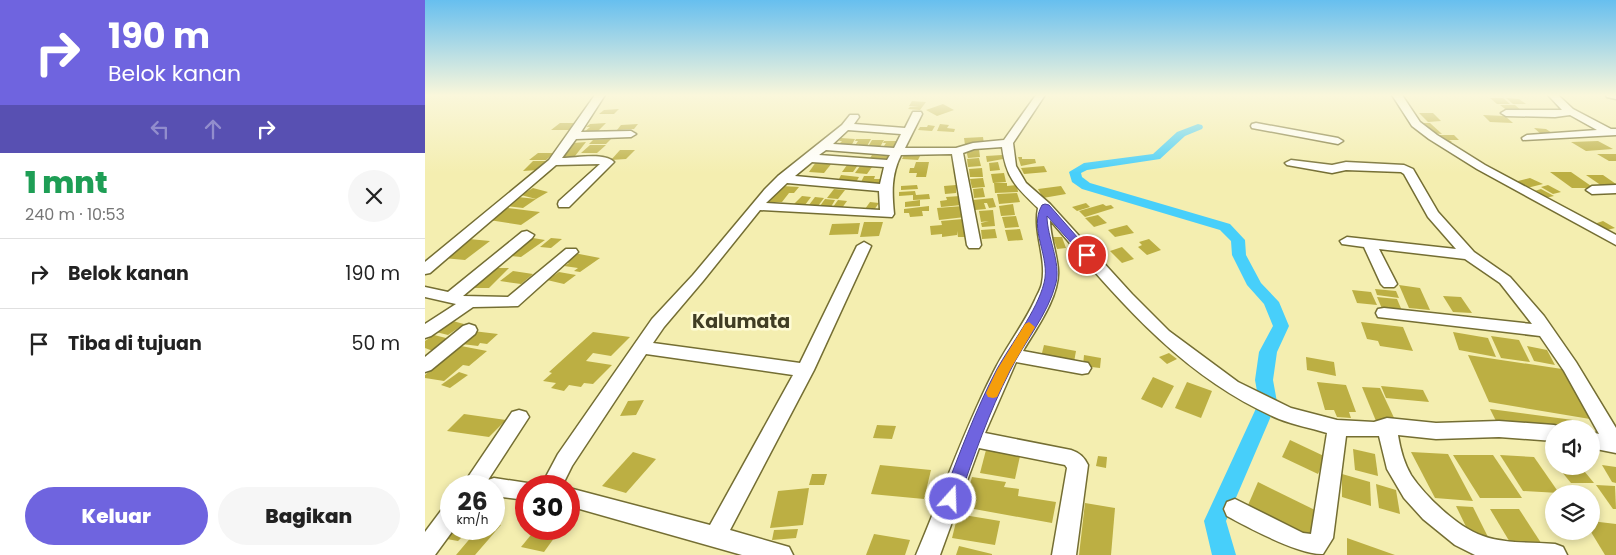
<!DOCTYPE html>
<html lang="id">
<meta charset="utf-8">
<style>
body{margin:0;font-family:Poppins,sans-serif;background:#f6f6f6;color:#222;height:100vh;display:flex;flex-direction:column;font-size:19px;white-space:nowrap}
*{box-sizing:border-box;margin:0}
p{font-size:16px;color:#767676}
.icon{flex:none;width:28px;height:28px;fill:none;stroke:currentColor;stroke-width:2;stroke-linecap:round;stroke-linejoin:round}
.map{position:relative;flex:1;overflow:hidden}
.drawer{display:flex;flex-direction:column;background:#fff;width:425px}
.drawer>*{flex:none}
.banner{background:#6f64df;color:#fff;overflow:hidden}
.tools{position:absolute;left:1120px;top:420px;display:grid;gap:10px}
.tools a{display:grid;place-items:center;width:55px;height:55px;border-radius:50%;background:#fff;box-shadow:0 2px 8px #0003;font-size:25px}
.speed{position:absolute;left:15px;top:475px;display:flex;gap:10px;font-size:25px;font-weight:700;text-align:center}
.speed>*{display:grid;place-content:center;width:65px;height:65px;border-radius:50%;background:#fff;box-shadow:0 2px 8px #0003;line-height:1}
.speed small{font-size:12px;font-weight:400}
.speed .limit{border:8px solid #d22;background:#fff;color:#111}
.pin{position:absolute;display:grid;place-items:center;width:42px;height:42px;color:#fff;margin:-21px;border:2px solid #fff;border-radius:50%;box-shadow:0 1px 5px #0007}
.me{position:absolute;width:55px;margin:-28px;rotate:20deg;stroke-linejoin:round;filter:drop-shadow(0 0 4px #0008)}
.turn{display:flex;align-items:center;gap:18px;height:105px;padding:0 25px;font-size:22px}
.turn .icon{width:65px;height:65px;stroke-width:2.5}
.turn b{display:block;font-size:35px;line-height:42px}
.lanes{display:flex;align-items:center;height:48px;padding:0 25px;background:#0003;justify-content:center;gap:25px;direction:ltr}
.lanes .off{opacity:.35}
.round{display:grid;place-items:center;flex:none;width:52px;height:52px;border-radius:26px;background:#f6f6f6}
.headline{display:flex;align-items:center;justify-content:space-between;height:85px;padding:0 25px}
h1{font-size:30px;font-weight:800;line-height:38px;color:#1e9e55}
.primary-button{display:flex;gap:10px;margin-top:auto;padding:10px 25px}
.primary-button a{flex:1;height:58px;border-radius:30px;background:#6f64df;color:#fff;font-size:20px;font-weight:800;line-height:58px;text-align:center}
.primary-button a+a{background:#f6f6f6;color:#222}
ul{padding:0;list-style:none}
li{display:flex;align-items:center;gap:15px;height:70px;padding:0 25px;border-top:1px solid #e0e0e0}
li div{flex:1}
li b{display:block;font-size:19px}
li em{font-style:normal}
main{display:flex;flex:1;min-height:0}
.map>svg:first-child{display:block}
</style>
<main>
<section class="drawer">
<div class="banner">
<div class="turn"><svg class="icon" aria-label="right" viewBox="0 0 24 24"><path d="M7 20v-9h11M14 6l5 5-5 5"/></svg><div><b>190 m</b>Belok kanan</div></div>
<div class="lanes"><svg class="icon off" aria-label="left" viewBox="0 0 24 24"><path d="M17 20v-9H6M10 6l-5 5 5 5"/></svg><svg class="icon off" aria-label="ahead" viewBox="0 0 24 24"><path d="M12 20V5M6 11l6-6 6 6"/></svg><svg class="icon" aria-label="right" viewBox="0 0 24 24"><path d="M7 20v-9h11M14 6l5 5-5 5"/></svg></div>
</div>
<div class="headline"><div><h1>1 mnt</h1><p>240 m · 10:53</p></div><a class="round"><svg class="icon" aria-label="close" viewBox="0 0 24 24"><path d="M6 6l12 12M18 6L6 18"/></svg></a></div>
<ul>
<li><svg class="icon" aria-label="right" viewBox="0 0 24 24"><path d="M7 20v-9h11M14 6l5 5-5 5"/></svg><div><b>Belok kanan</b></div><em>190 m</em></li>
<li><svg class="icon" aria-label="arrive" viewBox="0 0 24 24"><path d="M6 21V4h12l-3 4 3 4H6"/></svg><div><b>Tiba di tujuan</b></div><em>50 m</em></li>
</ul>
<div class="primary-button"><a>Keluar</a><a>Bagikan</a></div>
</section>
<div class="map">
<svg width="1191" height="555" viewBox="0 0 1191 555">
<rect width="100%" height="100%" fill="#f4eeb0"/>
<g fill="none" stroke-linecap="round" stroke-linejoin="round">
<path fill="#47cffa" fill-rule="evenodd" d="M 773,124 L 777,125 L 778,127 L 777,129 L 760,136 L 735,159 L 662,170 L 656,173 L 657,177 L 665,183 L 805,224 L 820,240 L 821,255 L 836,283 L 854,302 L 864,326 L 852,352 L 848,380 L 852,402 L 801,521 L 811,555 L 787,555 L 779,521 L 834,402 L 830,380 L 834,352 L 848,326 L 839,304 L 822,285 L 807,255 L 806,241 L 795,230 L 657,189 L 647,182 L 644,172 L 659,163 L 728,154 L 752,132 Z"/>
</g>
<g fill="#bcaf43">
<path d="M 1065,98 L 1078,98 L 1085,104 L 1072,104 Z"/>
<path d="M 1081,98 L 1094,99 L 1101,104 L 1088,104 Z"/>
<path d="M 487,101 L 501,102 L 495,110 L 483,109 L 485,107 L 494,107 L 484,106 Z"/>
<path d="M 518,104 L 529,110 L 512,116 L 501,110 Z"/>
<path d="M 1075,105 L 1090,105 L 1099,113 L 1084,112 Z"/>
<path d="M 194,109 L 189,114 L 174,114 L 179,110 Z"/>
<path d="M 994,113 L 1008,113 L 1016,121 L 1003,122 Z"/>
<path d="M 1058,115 L 1080,116 L 1088,123 L 1065,122 Z"/>
<path d="M 135,123 L 155,123 L 147,130 L 126,130 Z"/>
<path d="M 181,123 L 171,133 L 158,133 L 165,127 L 161,127 L 165,124 Z"/>
<path d="M 992,123 L 1005,123 L 1017,134 L 1003,133 Z"/>
<path d="M 213,124 L 209,129 L 192,130 L 196,125 Z"/>
<path d="M 515,124 L 524,125 L 522,128 L 530,129 L 529,132 L 512,131 Z"/>
<path d="M 503,125 L 510,126 L 507,131 L 493,130 L 495,127 L 502,127 Z"/>
<path d="M 1109,128 L 1121,129 L 1130,135 L 1117,135 Z"/>
<path d="M 1004,135 L 1029,135 L 1034,140 L 1024,140 L 1027,142 L 1012,142 Z"/>
<path d="M 558,137 L 559,144 L 540,145 L 539,138 Z"/>
<path d="M 416,138 L 430,139 L 426,146 L 417,145 L 418,144 L 415,143 L 417,141 L 414,141 Z"/>
<path d="M 186,139 L 181,144 L 164,144 L 168,140 Z"/>
<path d="M 431,139 L 446,139 L 442,146 L 433,146 L 434,144 L 431,144 L 433,141 L 430,141 Z"/>
<path d="M 447,140 L 459,140 L 455,147 L 446,147 L 447,145 L 444,145 Z"/>
<path d="M 459,141 L 474,141 L 470,148 L 461,148 L 462,146 L 459,146 L 461,143 L 458,143 Z"/>
<path d="M 1173,141 L 1188,149 L 1161,151 L 1146,142 Z"/>
<path d="M 161,142 L 150,156 L 136,157 L 148,143 Z"/>
<path d="M 165,145 L 181,145 L 172,153 L 156,153 Z"/>
<path d="M 554,149 L 555,157 L 543,158 L 541,150 Z"/>
<path d="M 195,150 L 210,150 L 201,159 L 186,160 Z"/>
<path d="M 113,153 L 129,153 L 121,160 L 104,160 Z"/>
<path d="M 1172,154 L 1191,154 L 1191,161 L 1184,161 Z"/>
<path d="M 447,155 L 464,156 L 461,162 L 443,161 Z"/>
<path d="M 479,155 L 495,156 L 493,160 L 477,159 Z"/>
<path d="M 577,155 L 578,159 L 562,162 L 561,156 Z"/>
<path d="M 593,157 L 597,157 L 597,159 L 610,159 L 611,163 L 596,166 Z"/>
<path d="M 554,158 L 556,166 L 543,167 L 542,159 Z"/>
<path d="M 108,161 L 122,161 L 112,170 L 98,171 Z"/>
<path d="M 391,162 L 407,163 L 399,173 L 384,172 Z"/>
<path d="M 491,162 L 504,162 L 501,177 L 491,177 L 492,173 L 484,173 L 485,168 L 489,168 Z"/>
<path d="M 573,162 L 575,170 L 565,171 L 564,163 Z"/>
<path d="M 422,165 L 433,165 L 428,172 L 417,172 Z"/>
<path d="M 435,166 L 443,167 L 447,167 L 442,174 L 430,173 Z"/>
<path d="M 619,166 L 622,172 L 599,174 L 596,168 Z"/>
<path d="M 557,168 L 558,177 L 545,177 L 544,169 Z"/>
<path d="M 1125,172 L 1146,172 L 1169,188 L 1147,188 Z"/>
<path d="M 579,173 L 581,182 L 568,183 L 566,174 Z"/>
<path d="M 416,175 L 434,177 L 430,184 L 412,183 Z"/>
<path d="M 1161,175 L 1178,175 L 1191,184 L 1191,186 L 1177,186 Z"/>
<path d="M 439,176 L 450,176 L 449,179 L 457,179 L 454,184 L 435,184 Z"/>
<path d="M 558,178 L 560,187 L 547,188 L 545,179 Z"/>
<path d="M 1105,178 L 1118,184 L 1098,189 L 1085,183 Z"/>
<path d="M 569,183 L 582,183 L 582,186 L 592,185 L 593,192 L 570,193 Z"/>
<path d="M 492,185 L 493,189 L 476,190 L 476,186 Z"/>
<path d="M 531,185 L 531,193 L 520,194 L 519,186 Z"/>
<path d="M 1123,185 L 1136,192 L 1128,194 L 1116,187 Z"/>
<path d="M 357,186 L 374,187 L 369,193 L 364,193 L 357,202 L 344,202 Z"/>
<path d="M 636,186 L 641,194 L 618,198 L 613,189 Z"/>
<path d="M 108,188 L 123,192 L 111,199 L 96,195 Z"/>
<path d="M 558,188 L 560,197 L 549,198 L 548,189 Z"/>
<path d="M 409,189 L 420,190 L 413,199 L 402,198 Z"/>
<path d="M 1116,189 L 1129,196 L 1116,199 L 1103,193 Z"/>
<path d="M 490,191 L 491,195 L 504,194 L 505,199 L 488,200 L 488,195 L 474,196 L 474,192 Z"/>
<path d="M 592,193 L 595,202 L 574,204 L 572,194 Z"/>
<path d="M 377,196 L 386,197 L 380,205 L 369,204 Z"/>
<path d="M 535,196 L 537,205 L 516,207 L 515,201 L 522,200 L 521,197 Z"/>
<path d="M 93,197 L 111,199 L 98,208 L 80,206 Z"/>
<path d="M 390,197 L 399,198 L 393,206 L 384,205 Z"/>
<path d="M 568,198 L 571,207 L 564,208 L 562,203 L 559,203 L 561,209 L 550,210 L 548,200 Z"/>
<path d="M 400,199 L 410,200 L 406,207 L 395,206 Z"/>
<path d="M 413,200 L 422,201 L 417,208 L 408,207 Z"/>
<path d="M 495,200 L 495,206 L 480,207 L 480,202 Z"/>
<path d="M 445,202 L 454,203 L 449,210 L 440,209 Z"/>
<path d="M 661,203 L 665,207 L 652,211 L 647,207 Z"/>
<path d="M 588,204 L 590,215 L 576,216 L 574,206 Z"/>
<path d="M 678,204 L 681,206 L 686,205 L 689,208 L 660,217 L 654,211 Z"/>
<path d="M 504,206 L 504,211 L 497,211 L 498,216 L 485,217 L 484,213 L 479,213 L 479,209 Z"/>
<path d="M 538,206 L 540,217 L 514,220 L 512,208 Z"/>
<path d="M 83,208 L 115,212 L 96,225 L 64,220 Z"/>
<path d="M 568,210 L 570,226 L 557,227 L 556,223 L 564,221 L 556,222 L 554,211 Z"/>
<path d="M 673,215 L 682,223 L 669,227 L 660,218 Z"/>
<path d="M 591,216 L 594,227 L 580,228 L 577,217 Z"/>
<path d="M 538,219 L 542,237 L 533,237 L 532,231 L 532,235 L 517,237 L 517,234 L 506,235 L 505,226 L 517,225 L 516,221 Z"/>
<path d="M 1178,221 L 1190,228 L 1178,231 L 1166,225 Z"/>
<path d="M 439,222 L 458,222 L 454,236 L 435,237 Z"/>
<path d="M 435,223 L 433,234 L 404,235 L 407,224 Z"/>
<path d="M 702,225 L 709,233 L 690,237 L 683,230 Z"/>
<path d="M 570,229 L 572,238 L 557,239 L 556,230 Z"/>
<path d="M 595,229 L 598,240 L 583,241 L 580,230 Z"/>
<path d="M 102,237 L 120,240 L 96,257 L 77,255 Z"/>
<path d="M 628,237 L 637,237 L 641,248 L 632,249 Z"/>
<path d="M 126,238 L 137,239 L 126,248 L 115,247 Z"/>
<path d="M 44,239 L 65,241 L 40,260 L 18,258 Z"/>
<path d="M 724,239 L 736,250 L 722,255 L 713,247 L 717,245 L 714,242 Z"/>
<path d="M 697,247 L 709,259 L 697,263 L 685,251 Z"/>
<path d="M 149,253 L 175,258 L 155,272 L 149,271 L 153,268 L 139,266 L 144,263 L 138,262 Z"/>
<path d="M 62,268 L 84,268 L 64,288 L 41,288 Z"/>
<path d="M 88,271 L 108,274 L 96,284 L 75,281 Z"/>
<path d="M 134,272 L 151,275 L 139,284 L 122,280 Z"/>
<path d="M 974,285 L 995,288 L 1005,310 L 984,308 Z"/>
<path d="M 950,289 L 971,291 L 974,298 L 952,295 Z"/>
<path d="M 927,290 L 946,292 L 952,305 L 932,303 Z"/>
<path d="M 1018,296 L 1036,297 L 1047,313 L 1028,312 Z"/>
<path d="M 952,297 L 972,299 L 978,313 L 958,311 Z"/>
<path d="M 24,320 L 39,324 L 23,335 L 7,331 Z"/>
<path d="M 936,322 L 978,327 L 988,351 L 955,346 L 953,341 L 942,339 Z"/>
<path d="M 48,331 L 73,334 L 62,344 L 55,343 L 53,346 L 37,344 Z"/>
<path d="M 168,332 L 205,337 L 186,356 L 168,353 L 161,361 L 187,365 L 168,384 L 159,383 L 156,387 L 144,385 L 139,391 L 126,388 L 131,383 L 118,381 L 127,373 L 124,372 Z"/>
<path d="M 1028,332 L 1063,338 L 1071,357 L 1034,350 Z"/>
<path d="M 9,335 L 25,339 L 8,351 L 0,348 L 0,341 Z"/>
<path d="M 1066,336 L 1094,340 L 1105,362 L 1076,358 Z"/>
<path d="M 619,345 L 651,351 L 649,362 L 616,357 Z"/>
<path d="M 36,346 L 62,351 L 44,366 L 38,365 L 19,381 L 0,378 L 0,375 Z"/>
<path d="M 1102,346 L 1122,350 L 1130,365 L 1109,361 Z"/>
<path d="M 744,353 L 752,359 L 742,364 L 734,357 Z"/>
<path d="M 659,355 L 676,358 L 675,368 L 658,366 Z"/>
<path d="M 1043,355 L 1137,369 L 1165,419 L 1064,402 Z"/>
<path d="M 881,357 L 909,362 L 911,376 L 882,370 Z"/>
<path d="M 34,372 L 43,375 L 25,388 L 16,385 Z"/>
<path d="M 728,377 L 749,386 L 737,408 L 716,399 Z"/>
<path d="M 762,382 L 787,391 L 776,418 L 750,408 Z"/>
<path d="M 892,382 L 921,385 L 931,412 L 924,412 L 926,418 L 912,417 L 909,410 L 900,410 Z"/>
<path d="M 956,386 L 998,390 L 1004,402 L 961,398 Z"/>
<path d="M 937,387 L 955,388 L 971,422 L 951,421 Z"/>
<path d="M 219,400 L 211,415 L 195,416 L 203,401 Z"/>
<path d="M 1065,409 L 1148,420 L 1153,429 L 1073,425 Z"/>
<path d="M 39,414 L 81,420 L 64,437 L 22,431 Z"/>
<path d="M 452,425 L 471,426 L 467,439 L 448,438 Z"/>
<path d="M 865,440 L 901,457 L 893,474 L 857,457 Z"/>
<path d="M 928,449 L 950,454 L 953,476 L 930,470 Z"/>
<path d="M 561,450 L 595,456 L 590,479 L 555,473 Z"/>
<path d="M 208,452 L 231,459 L 201,493 L 177,486 Z"/>
<path d="M 986,452 L 1023,454 L 1048,501 L 1010,498 Z"/>
<path d="M 1028,455 L 1068,455 L 1097,498 L 1055,498 Z"/>
<path d="M 1075,455 L 1109,457 L 1134,493 L 1098,491 Z"/>
<path d="M 673,456 L 682,457 L 681,468 L 671,466 Z"/>
<path d="M 455,465 L 506,470 L 499,499 L 446,494 Z"/>
<path d="M 1177,465 L 1191,467 L 1191,483 L 1187,482 Z"/>
<path d="M 1132,466 L 1155,466 L 1169,483 L 1146,483 Z"/>
<path d="M 387,474 L 402,474 L 399,485 L 384,485 Z"/>
<path d="M 917,474 L 945,482 L 946,506 L 917,497 Z"/>
<path d="M 547,477 L 581,482 L 579,487 L 594,489 L 593,496 L 631,502 L 627,523 L 538,507 Z"/>
<path d="M 833,482 L 894,512 L 885,537 L 823,505 Z"/>
<path d="M 951,484 L 971,490 L 975,514 L 954,508 Z"/>
<path d="M 1171,485 L 1190,486 L 1191,509 L 1188,509 Z"/>
<path d="M 384,488 L 378,525 L 345,528 L 353,491 Z"/>
<path d="M 660,503 L 690,508 L 686,555 L 654,555 Z"/>
<path d="M 1031,506 L 1048,507 L 1064,539 L 1046,537 Z"/>
<path d="M 1065,509 L 1094,509 L 1120,549 L 1089,549 Z"/>
<path d="M 533,514 L 575,521 L 570,545 L 527,538 Z"/>
<path d="M 1166,521 L 1191,524 L 1191,555 L 1180,555 L 1166,532 Z"/>
<path d="M 69,524 L 76,525 L 50,555 L 31,555 L 53,529 L 69,529 Z"/>
<path d="M 26,527 L 26,529 L 45,529 L 33,541 L 16,538 Z"/>
<path d="M 373,529 L 371,538 L 347,540 L 349,530 Z"/>
<path d="M 110,530 L 132,534 L 119,552 L 96,547 Z"/>
<path d="M 449,534 L 485,540 L 480,555 L 441,555 Z"/>
<path d="M 922,538 L 970,555 L 922,555 Z"/>
<path d="M 534,546 L 567,554 L 567,555 L 531,555 Z"/>
</g>
<g fill="none" stroke-linecap="round" stroke-linejoin="round">
<defs>
<g id="minor">
<path d="M 170,95 L 180,95 L 156,132 L 206,131 L 211,134 L 206,137 L 151,139 L 137,158 C 150,158 180,152 189,162 L 144,207 L 134,207 L 133,204 L 134,201 L 175,164 L 131,165 L 5,273 L 0,274 L 0,262 L 124,160 Z"/>
<path d="M 611,95 L 620,95 L 588,143 L 591,166 L 601,183 L 625,204 L 707,294 L 744,331 L 813,382 L 866,408 L 912,420 L 949,422 L 962,418 L 1011,423 L 1074,421 L 1129,425 L 1136,427 L 1129,429 L 1129,441 L 1074,437 L 1011,439 L 973,435 C 975,448 979,463 986,475 C 1000,496 1033,528 1058,536 C 1080,544 1107,542 1130,544 L 1138,547 L 1142,555 L 1050,555 L 1030,545 L 998,519 L 979,498 L 962,469 L 954,436 L 921,436 L 908,538 L 898,554 C 874,555 824,528 802,516 L 799,509 L 802,502 L 810,499 L 878,533 L 886,534 L 902,433 C 886,428 869,425 854,419 C 756,377 692,298 625,220 C 625,237 632,253 633,270 C 635,296 611,329 598,351 L 657,362 L 663,363 L 666,368 L 663,373 L 657,374 L 591,362 L 560,433 L 646,450 C 655,453 659,457 663,465 L 651,555 L 627,555 L 642,468 L 640,465 L 554,448 L 515,555 L 491,555 C 517,494 538,432 568,373 C 580,348 598,326 610,300 C 612,295 616,289 617,283 C 622,258 608,233 613,208 C 591,187 581,178 577,147 L 549,149 L 538,153 L 556,245 L 554,248 L 544,248 L 542,245 L 527,154 L 476,155 C 466,175 467,193 469,214 L 467,217 L 335,210 L 278,281 L 239,327 L 228,343 L 375,363 L 432,246 L 439,242 L 446,246 L 389,370 L 305,530 L 364,547 L 368,555 L 317,555 L 144,506 L 144,488 L 285,525 L 368,375 L 221,354 L 147,466 L 137,486 L 116,486 L 133,454 L 227,319 L 268,275 L 340,189 L 353,176 L 417,125 L 425,115 L 433,115 L 434,117 L 429,124 L 480,128 L 488,112 L 496,112 L 497,114 L 480,148 L 531,148 L 548,143 L 579,140 ZM 423,130 L 476,134 L 469,148 L 408,144 ZM 401,150 L 465,155 L 462,160 L 394,155 ZM 387,162 L 459,167 L 455,184 L 370,176 ZM 362,183 L 454,191 L 455,210 L 341,203 Z"/>
<path d="M 967,95 L 977,95 L 995,122 L 1012,135 L 1060,165 L 1191,235 L 1191,245 L 1052,169 L 1004,139 L 987,126 Z"/>
<path d="M 1123,95 L 1133,95 L 1148,109 L 1186,129 L 1191,129 L 1191,135 L 1098,140 L 1097,138 L 1102,135 L 1172,130 L 1145,115 L 1130,117 L 1081,116 L 1076,113 L 1081,110 L 1137,110 Z"/>
<path d="M 1181,95 L 1191,95 L 1191,99 L 1182,97 Z"/>
<path d="M 831,123 L 913,138 L 918,141 L 913,144 L 827,128 L 826,126 L 827,124 Z"/>
<path d="M 866,160 L 907,165 L 921,162 L 979,165 L 988,169 L 1013,212 L 1049,252 L 1085,277 L 1119,316 L 1151,362 L 1191,428 L 1191,453 L 1166,448 L 1166,432 L 1174,434 L 1139,371 L 1115,336 L 953,317 L 951,313 L 953,309 L 959,308 L 1107,324 L 1075,283 L 1040,259 L 954,249 L 972,284 L 969,287 L 959,287 L 956,284 L 939,247 L 917,244 L 915,241 L 922,237 L 1031,249 L 1003,217 L 979,174 L 976,172 L 921,170 L 907,173 L 862,165 L 860,163 Z"/>
<path d="M 1191,185 L 1191,193 L 1167,194 L 1161,190 L 1167,186 Z"/>
<path d="M 102,231 L 109,235 L 107,238 L 38,296 L 83,297 L 141,249 L 151,249 L 153,252 L 93,306 L 48,307 L 6,336 L 0,338 L 0,324 L 31,304 L 0,297 L 0,287 L 23,292 L 97,232 Z"/>
<path d="M 44,324 L 50,326 L 52,330 L 50,334 L 6,370 L 0,372 L 0,357 L 38,326 Z"/>
<path d="M 94,410 L 101,412 L 104,417 L 63,480 L 69,478 L 109,484 L 109,486 L 101,486 L 101,500 L 69,496 L 69,486 L 37,486 L 87,412 Z"/>
<path d="M 26,505 L 26,529 L 29,529 L 10,555 L 0,555 L 0,532 L 18,508 Z"/>
</g>
</defs>
<use href="#minor" stroke="#746e33" stroke-width="3"/>
<use href="#minor" fill="#fff" fill-rule="evenodd"/>
</g>
<linearGradient id="sky" x2="0" y2="1"><stop stop-color="#67bfef"/><stop offset="0.55" stop-color="#faf7db"/><stop offset="1" stop-color="#faf7db" stop-opacity="0"/></linearGradient>
<rect width="1191" height="173" fill="url(#sky)"/>
<path fill="#6f64df" stroke="#484191" d="M 620,204 L 624,205 L 668,255 L 662,258 L 659,257 L 622,216 C 622,237 636,262 631,283 C 623,315 599,342 585,371 C 564,412 549,456 534,499 L 531,504 L 526,506 L 520,504 L 517,499 C 534,455 550,411 572,369 C 586,344 612,311 619,283 C 626,257 603,229 617,205 Z"/>
<path fill="#f59e0b" d="M 604,322 L 610,327 L 585,370 L 572,397 L 568,398 L 563,397 L 561,393 L 572,370 L 600,324 Z"/>
<g text-anchor="middle" dominant-baseline="central" stroke-width="5" stroke-linejoin="round" paint-order="stroke">
<g font-size="19" font-weight="bold" fill="#403d24" stroke="#fefbd6">
<text x="316" y="321">Kalumata</text>
</g>
</g>
</svg>
<div class="tools">
<a><svg class="icon" aria-label="sound" viewBox="0 0 24 24"><path d="M4 9h4l5-4v14l-5-4H4zM17 9q2 3 0 6"/></svg></a>
<a><svg class="icon" aria-label="layers" viewBox="0 0 24 24"><path d="M12 4l9 5-9 5-9-5zM3 14l9 5 9-5"/></svg></a>
</div>
<div class="speed"><div>26<small>km/h</small></div><div class="limit">30</div></div>
<div class="pin" style="left:662px;top:255px;background:#d93025"><svg class="icon" aria-label="arrive" viewBox="0 0 24 24"><path d="M6 21V4h12l-3 4 3 4H6"/></svg></div>
<svg class="me" style="left:526px;top:499px" viewBox="-20 -20 40 40"><circle r="17" fill="#6f64df" stroke="#fff" stroke-width="3"/><path d="M0-11L8 9 0 5-8 9z" fill="#fff"/></svg>
</div>
</main>
